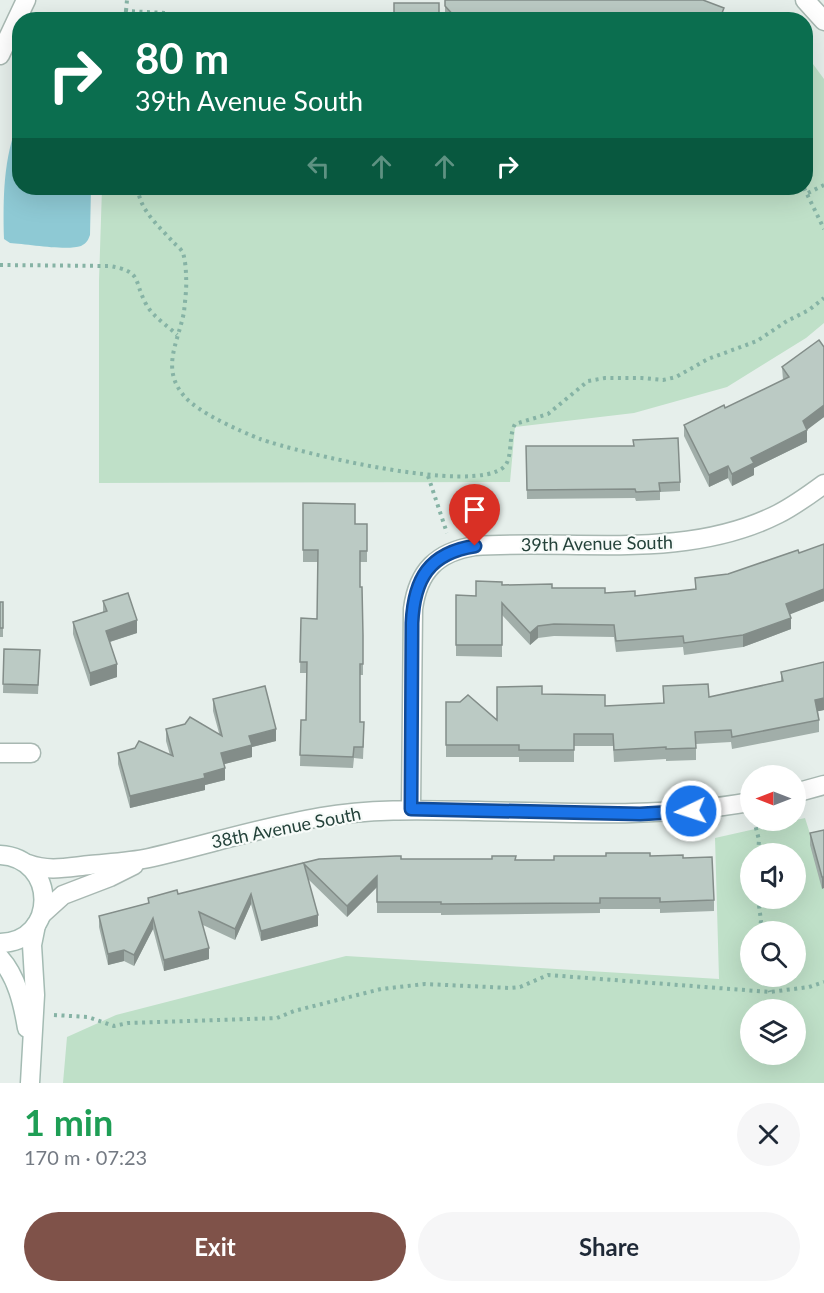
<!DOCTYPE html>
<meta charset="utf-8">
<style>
body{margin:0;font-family:Lato,sans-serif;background:#f6f6f7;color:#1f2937;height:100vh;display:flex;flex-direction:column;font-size:22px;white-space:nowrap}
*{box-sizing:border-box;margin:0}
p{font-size:20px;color:#747a83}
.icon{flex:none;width:33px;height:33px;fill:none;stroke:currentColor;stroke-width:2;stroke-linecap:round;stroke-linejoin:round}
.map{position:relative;height:1083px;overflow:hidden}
.details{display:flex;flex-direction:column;background:#fff;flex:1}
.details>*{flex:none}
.banner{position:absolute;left:12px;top:12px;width:801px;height:183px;border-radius:24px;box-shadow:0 6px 24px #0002;background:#0b6e4f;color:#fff;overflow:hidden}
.needle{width:39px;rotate:270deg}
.buttons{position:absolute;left:740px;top:765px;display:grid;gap:12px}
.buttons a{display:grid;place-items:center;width:66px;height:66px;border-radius:50%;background:#fff;box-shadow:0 6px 24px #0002;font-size:30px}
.pin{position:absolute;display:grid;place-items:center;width:51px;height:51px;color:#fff;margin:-62px -26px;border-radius:50% 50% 50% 0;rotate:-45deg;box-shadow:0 0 6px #0007}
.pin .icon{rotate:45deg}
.me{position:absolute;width:66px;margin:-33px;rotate:266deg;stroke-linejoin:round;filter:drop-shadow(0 0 4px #0008)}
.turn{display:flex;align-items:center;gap:21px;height:126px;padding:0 24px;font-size:27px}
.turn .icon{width:78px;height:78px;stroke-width:2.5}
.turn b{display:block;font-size:42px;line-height:51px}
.lanes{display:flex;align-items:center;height:57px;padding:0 24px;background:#0003;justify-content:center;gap:30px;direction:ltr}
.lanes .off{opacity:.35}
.round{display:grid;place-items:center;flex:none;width:63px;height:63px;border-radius:32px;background:#f6f6f7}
.headline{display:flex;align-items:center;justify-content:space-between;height:102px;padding:0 24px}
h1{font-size:36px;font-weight:700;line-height:45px;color:#1e9e55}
.cta{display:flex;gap:12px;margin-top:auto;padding:12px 24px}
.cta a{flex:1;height:69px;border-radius:36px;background:#7f5249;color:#fff;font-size:24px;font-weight:700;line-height:69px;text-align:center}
.cta a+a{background:#f6f6f7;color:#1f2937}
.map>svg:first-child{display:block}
</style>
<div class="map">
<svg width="824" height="1083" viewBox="0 0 824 1083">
<rect width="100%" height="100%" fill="#e6efeb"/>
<g fill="#bfe0c8" fill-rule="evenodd">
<path d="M 813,64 L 824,79 L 824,323 L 806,338 L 727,387 L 634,413 L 515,427 L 510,482 L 99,483 L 99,281 L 102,188 L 806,188 L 806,70 Z"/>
<path d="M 805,818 L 824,878 L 824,1083 L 63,1083 L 67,1037 L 116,1015 L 346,956 L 719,979 L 715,838 ZM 750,854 L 795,854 L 795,898 L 750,898 ZM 750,932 L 795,932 L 795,976 L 750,976 ZM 750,1010 L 795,1010 L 795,1054 L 750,1054 Z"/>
</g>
<path fill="#8ec9d4" d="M 19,120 L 20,188 L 91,188 L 90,235 C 88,240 87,243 81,246 C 67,251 27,244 10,243 L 4,239 C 3,200 3,157 19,120 Z"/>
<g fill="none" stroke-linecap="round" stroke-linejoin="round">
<defs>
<g id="street">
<path d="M 805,0 L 824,21"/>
<path d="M 0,55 L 26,0"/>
<path d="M 0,753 L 31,753"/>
<path d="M 795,793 L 824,785"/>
<path d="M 411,809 L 413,609 C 418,571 437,552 475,546 C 575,539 685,561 778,514 C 794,506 809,495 824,484"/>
<path d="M 28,864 C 49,872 69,867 90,865 C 110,863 130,862 149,858 C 206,845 262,827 321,817 C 373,808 426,810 479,811 C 570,813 660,818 750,802"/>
<path d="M 42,914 L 63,895 L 110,877 L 134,865"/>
</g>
<g id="secondary">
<path d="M 0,855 C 58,858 58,942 0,943"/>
<path d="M 0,958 C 17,977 23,1004 27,1028"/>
<path d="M 30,1083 L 35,995 L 32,945 L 36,925"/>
</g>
</defs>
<use href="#street" stroke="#a8b8b2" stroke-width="21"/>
<use href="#secondary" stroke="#a4bbb3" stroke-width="21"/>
<g stroke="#86b3a5" stroke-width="4" stroke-dasharray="3 4.5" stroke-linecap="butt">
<path d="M 126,11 L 127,0"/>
<path d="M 125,20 L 126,11 L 165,13 L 171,20"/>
<path d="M 138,188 C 139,210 160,227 174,243 C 177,246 181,249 183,253 C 185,259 186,269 186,276 C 187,287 185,301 184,312 C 178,343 160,369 185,397 C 199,413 240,431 260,439 C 300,453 473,495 504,467 C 513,458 508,437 515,424 L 548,414 L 588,381 L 605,378 L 642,378 L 663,380 L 676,377 L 708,359 L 757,341 L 787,321 L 809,310 L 824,298"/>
<path d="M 804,188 L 824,229"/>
<path d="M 808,193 L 824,185"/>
<path d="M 0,265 L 110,266 C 143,272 133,280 146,304 C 152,316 168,326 177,335"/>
<path d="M 428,476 L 447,533"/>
<path d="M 754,820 L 759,840 L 758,854"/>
<path d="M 758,898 L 761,921 L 759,932"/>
<path d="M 766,976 L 770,992"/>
<path d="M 54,1015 L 88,1017 L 114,1026 L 128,1023 L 277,1018 L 294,1011 L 381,989 L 425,984 L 510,988 L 520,987 L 548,975 L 770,992 L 809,987 L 824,982"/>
</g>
<use href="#street" stroke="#fff" stroke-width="18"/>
<use href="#secondary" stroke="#fff" stroke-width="18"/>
</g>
<g fill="#a1aea9">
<path d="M 445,0 L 724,14 L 730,20 L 446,20 L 445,18 Z"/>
<path d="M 782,367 L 824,417 L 807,429 L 807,442 L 754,468 L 754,475 L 732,486 L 728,478 L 709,487 L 684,436 L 684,425 L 725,408 L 783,380 Z"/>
<path d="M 526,446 L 680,482 L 680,491 L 660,492 L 660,500 L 636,501 L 635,498 L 527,499 Z"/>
<path d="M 303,503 L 355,524 L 367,524 L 367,562 L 360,562 L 360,587 L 363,646 L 363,675 L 360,675 L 360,722 L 364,733 L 363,759 L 354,758 L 353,768 L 300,766 L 301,720 L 306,720 L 307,673 L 300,673 L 301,618 L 317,619 L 318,562 L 303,562 Z"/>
<path d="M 824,544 L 824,601 L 789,614 L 791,629 L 743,647 L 684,655 L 683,647 L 616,652 L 614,637 L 554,636 L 538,638 L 530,645 L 502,615 L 502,657 L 456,656 L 456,595 L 476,596 L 502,585 L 552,588 L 635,596 L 695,589 L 695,578 L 728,574 L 799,553 Z"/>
<path d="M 103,601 L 137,633 L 110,642 L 117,677 L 90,686 L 73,634 L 73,622 L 103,612 Z"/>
<rect x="0" y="602" width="3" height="35"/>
<path d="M 4,649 L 40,650 L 38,694 L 3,693 Z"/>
<path d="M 824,662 L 824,710 L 818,711 L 819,720 L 819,732 L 732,749 L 731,742 L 696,744 L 696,760 L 666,761 L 666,759 L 614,762 L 613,746 L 574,746 L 574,762 L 519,762 L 519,757 L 446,757 L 446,702 L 497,720 L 542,694 L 605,706 L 663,703 L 663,686 L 709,697 L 781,681 L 781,672 Z"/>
<path d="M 213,699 L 276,741 L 252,747 L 252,757 L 224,764 L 225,780 L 205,785 L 205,790 L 130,808 L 118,764 L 118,753 L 170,755 L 166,741 L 166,729 L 219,733 L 213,711 Z"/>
<path d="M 824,830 L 822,889 L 810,845 L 810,833 Z"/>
<path d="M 650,856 L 683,858 L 714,900 L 714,911 L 660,913 L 660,909 L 600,909 L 600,913 L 441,915 L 441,913 L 377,913 L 377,887 L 347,917 L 308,879 L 318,926 L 261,941 L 251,904 L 235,940 L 203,925 L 209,959 L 164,971 L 153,929 L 134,966 L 124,961 L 108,965 L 99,927 L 99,916 L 148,903 L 148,898 L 178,894 L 319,859 L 554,860 Z"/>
</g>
<g fill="#838d89">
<path d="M 824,405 L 824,417 L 803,433 L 803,421 Z"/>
<path d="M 807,430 L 807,442 L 754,468 L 754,475 L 732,486 L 732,474 L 751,458 Z"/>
<path d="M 728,466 L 728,478 L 709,487 L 709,475 Z"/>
<path d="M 824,589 L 824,601 L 786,616 L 786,604 Z"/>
<path d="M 791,618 L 791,629 L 743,647 L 743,635 Z"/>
<path d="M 137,620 L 137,633 L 106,643 L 106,631 Z"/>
<path d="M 538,626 L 538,638 L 530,645 L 530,633 Z"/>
<path d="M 117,664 L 117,677 L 90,686 L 90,673 Z"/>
<path d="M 824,698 L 824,710 L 815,712 L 815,700 Z"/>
<path d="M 276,729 L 276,741 L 252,747 L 252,757 L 221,765 L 221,753 L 249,736 Z"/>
<path d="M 225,768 L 225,780 L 205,785 L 205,790 L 130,808 L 130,796 L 204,774 Z"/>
<path d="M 377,876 L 377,887 L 347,917 L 347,906 Z"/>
<path d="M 822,877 L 824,877 L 824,888 L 822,889 Z"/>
<path d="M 251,894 L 251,904 L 235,940 L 235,929 Z"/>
<path d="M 318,915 L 318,926 L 261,941 L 261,931 Z"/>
<path d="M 153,918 L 153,929 L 134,966 L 134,955 Z"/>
<path d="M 209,948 L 209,959 L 164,971 L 164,960 Z"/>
<path d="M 124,950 L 124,961 L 108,965 L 108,954 Z"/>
</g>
<g fill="#bbcac4" stroke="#838d89" stroke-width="1.5">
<path d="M 445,0 L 703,0 L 724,8 L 722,13 L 730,20 L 611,20 L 612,14 L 542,14 L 542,20 L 458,20 L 445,6 Z"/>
<rect x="394" y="3" width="45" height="17"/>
<path d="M 819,340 L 824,347 L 824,405 L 803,421 L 807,430 L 751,458 L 754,463 L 732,474 L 728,466 L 709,475 L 684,425 L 724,405 L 725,408 L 789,377 L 782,367 Z"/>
<path d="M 678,438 L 680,482 L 659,483 L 660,491 L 636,492 L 635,489 L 527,490 L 526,446 L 634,446 L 633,440 Z"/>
<path d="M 303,503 L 355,504 L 355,524 L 367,524 L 367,551 L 360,551 L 360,587 L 362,587 L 363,635 L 363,664 L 360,664 L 360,722 L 364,722 L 363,747 L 354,747 L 353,757 L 300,755 L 301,720 L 306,720 L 307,662 L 300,662 L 301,618 L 317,619 L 318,550 L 303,550 Z"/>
<path d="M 824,544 L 824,589 L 786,604 L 791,618 L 743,635 L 684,643 L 683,636 L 616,641 L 614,625 L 554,624 L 538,626 L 530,633 L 502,603 L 502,645 L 456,645 L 456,595 L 476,596 L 476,581 L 502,582 L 502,585 L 552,584 L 552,588 L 605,588 L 605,593 L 635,591 L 635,596 L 696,589 L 695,578 L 728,574 L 798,550 L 799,553 Z"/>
<path d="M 128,593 L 137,620 L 106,631 L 117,664 L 90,673 L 73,622 L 107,611 L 103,601 Z"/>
<rect x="0" y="602" width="3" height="26"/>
<path d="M 4,649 L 40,650 L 38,685 L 3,684 Z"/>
<path d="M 824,662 L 824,698 L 815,700 L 819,720 L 732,737 L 731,730 L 695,732 L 696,748 L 666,749 L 666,747 L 614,750 L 613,734 L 574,734 L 574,750 L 519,750 L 519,745 L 446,745 L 446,702 L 460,702 L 468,695 L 497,720 L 497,687 L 542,686 L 542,694 L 605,695 L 605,706 L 664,703 L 663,686 L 708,684 L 709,697 L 783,681 L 781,672 Z"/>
<path d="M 265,686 L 276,729 L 249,736 L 252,745 L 221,753 L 225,768 L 204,774 L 205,778 L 130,796 L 118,753 L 135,748 L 139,741 L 173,756 L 166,729 L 185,724 L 190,717 L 222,736 L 213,699 Z"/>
<path d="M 824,830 L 824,877 L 822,877 L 810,833 Z"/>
<path d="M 606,853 L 650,853 L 650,856 L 683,855 L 683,858 L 712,857 L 714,900 L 660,902 L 660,898 L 600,898 L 600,903 L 441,904 L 441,902 L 377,902 L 377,876 L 347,906 L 304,864 L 318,915 L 261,931 L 251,894 L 235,929 L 199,912 L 209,948 L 164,960 L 153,918 L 134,955 L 124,950 L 108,954 L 99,916 L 149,903 L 148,898 L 177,890 L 178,894 L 319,859 L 396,856 L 401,856 L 401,859 L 492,859 L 492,856 L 516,856 L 515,860 L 554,860 L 554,856 L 606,856 Z"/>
</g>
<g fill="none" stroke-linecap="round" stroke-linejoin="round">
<defs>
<path id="route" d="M 475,546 C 429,553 414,579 412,623 L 411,809 L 640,814 L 691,811"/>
</defs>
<use href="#route" stroke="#114b97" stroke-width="15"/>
<use href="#route" stroke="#1a73e8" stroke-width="10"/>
</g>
<g text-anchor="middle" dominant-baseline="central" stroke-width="4.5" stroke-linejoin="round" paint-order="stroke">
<g font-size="18" fill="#24423a" stroke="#f7fbf9">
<text transform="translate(597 543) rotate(-1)">39th Avenue South</text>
<text transform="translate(286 827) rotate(-11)">38th Avenue South</text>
</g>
</g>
</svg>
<div class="buttons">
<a><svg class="needle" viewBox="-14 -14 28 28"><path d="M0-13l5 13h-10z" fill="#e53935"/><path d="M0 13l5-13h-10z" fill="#747a83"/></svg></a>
<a><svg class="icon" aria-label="sound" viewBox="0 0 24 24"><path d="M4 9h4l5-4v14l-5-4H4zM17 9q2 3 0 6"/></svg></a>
<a><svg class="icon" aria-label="search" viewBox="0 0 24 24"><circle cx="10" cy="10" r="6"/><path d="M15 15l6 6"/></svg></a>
<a><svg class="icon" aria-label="layers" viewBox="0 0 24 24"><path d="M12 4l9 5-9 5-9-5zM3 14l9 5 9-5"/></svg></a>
</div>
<div class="pin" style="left:475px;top:546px;background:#d93025"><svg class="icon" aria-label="arrive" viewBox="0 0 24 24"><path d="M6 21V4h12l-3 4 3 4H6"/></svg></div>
<svg class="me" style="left:691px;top:811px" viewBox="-20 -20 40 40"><circle r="17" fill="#1a73e8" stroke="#fff" stroke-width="3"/><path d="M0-11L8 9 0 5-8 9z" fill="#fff"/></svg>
<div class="banner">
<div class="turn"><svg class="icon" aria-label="right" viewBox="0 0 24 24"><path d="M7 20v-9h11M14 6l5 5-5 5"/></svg><div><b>80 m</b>39th Avenue South</div></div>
<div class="lanes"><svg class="icon off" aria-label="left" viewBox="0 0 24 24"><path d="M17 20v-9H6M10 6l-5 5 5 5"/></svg><svg class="icon off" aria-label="ahead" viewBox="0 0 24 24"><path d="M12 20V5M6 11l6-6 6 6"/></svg><svg class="icon off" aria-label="ahead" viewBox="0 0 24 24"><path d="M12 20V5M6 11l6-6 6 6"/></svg><svg class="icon" aria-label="right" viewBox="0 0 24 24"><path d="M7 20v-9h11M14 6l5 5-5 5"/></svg></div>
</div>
</div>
<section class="details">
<div class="headline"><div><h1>1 min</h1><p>170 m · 07:23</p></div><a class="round"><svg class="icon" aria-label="close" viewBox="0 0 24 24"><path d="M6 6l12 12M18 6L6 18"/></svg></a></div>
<div class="cta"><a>Exit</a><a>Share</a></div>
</section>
